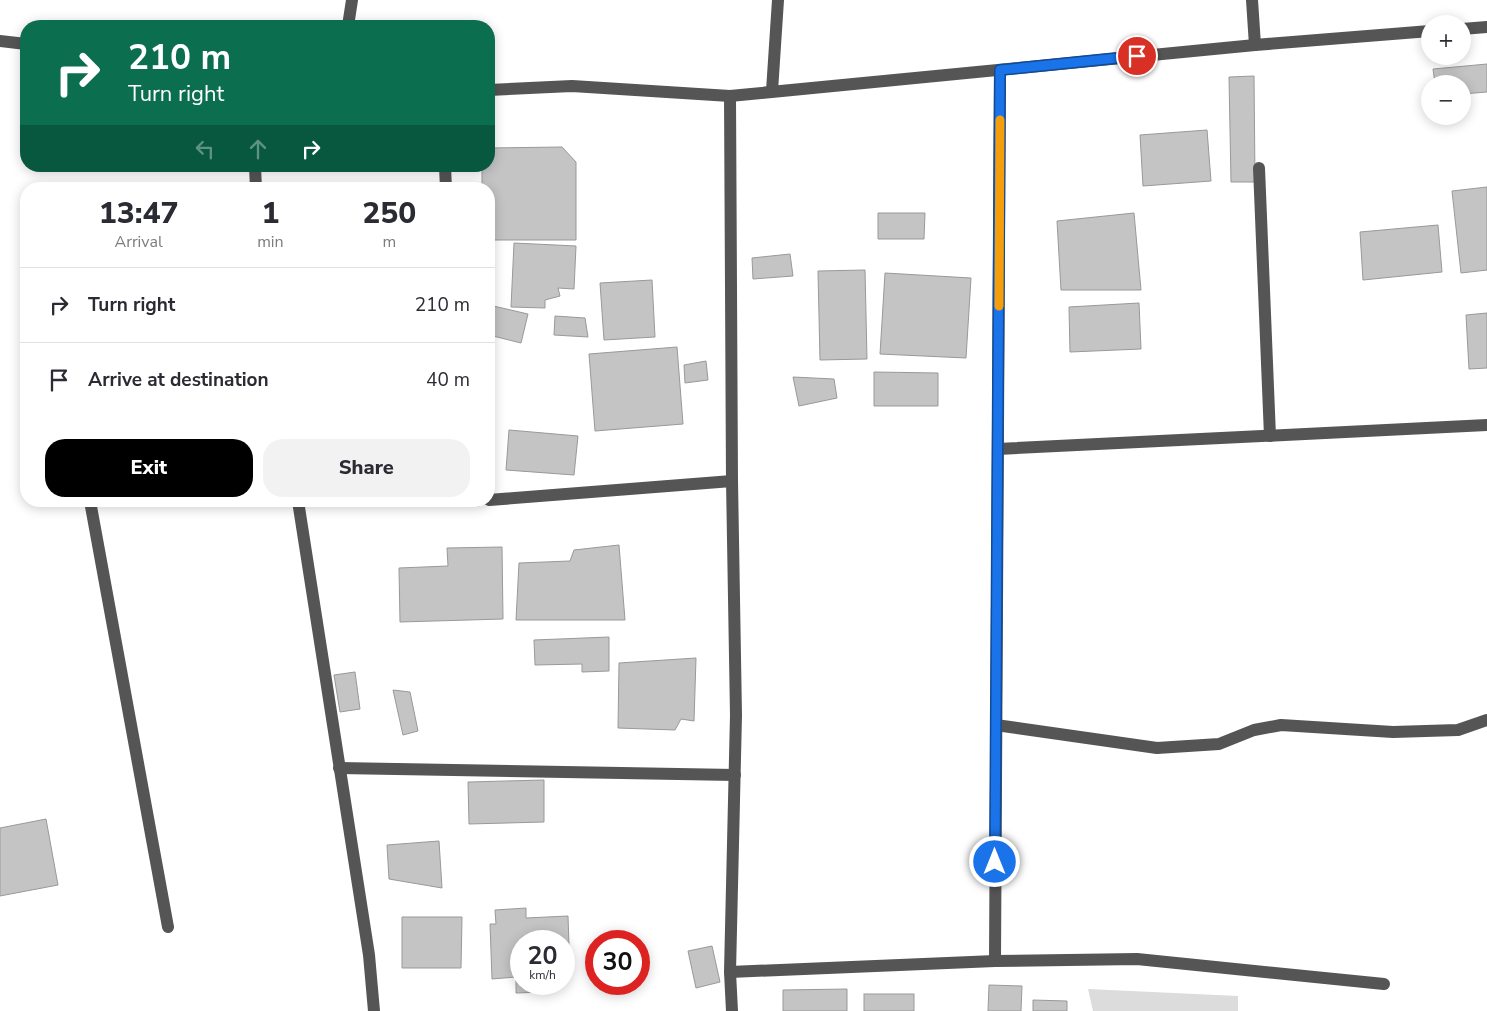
<!DOCTYPE html>
<meta charset="utf-8">
<style>
body{margin:0;font-family:"Nunito Sans",sans-serif;background:#f2f2f3;color:#2b2b33;height:100vh;display:flex;flex-direction:column;font-size:19px;white-space:nowrap}
*{box-sizing:border-box;margin:0}
p{font-size:16px;color:#7c7c81}
.icon{flex:none;width:28px;height:28px;fill:none;stroke:currentColor;stroke-width:2;stroke-linecap:round;stroke-linejoin:round}
.map{position:relative;flex:1;overflow:hidden}
.sheet{position:absolute;left:20px;top:182px;width:475px;height:325px;display:flex;flex-direction:column;background:#fff;border-radius:20px;box-shadow:0 2px 12px #0003}
.sheet>*{flex:none}
.guide{position:absolute;left:20px;top:20px;width:475px;height:152px;border-radius:20px;box-shadow:0 2px 12px #0003;background:#0b6e4f;color:#fff;overflow:hidden}
.tools{position:absolute;left:1421px;top:15px;display:grid;gap:10px}
.tools a{display:grid;place-items:center;width:50px;height:50px;border-radius:50%;background:#fff;box-shadow:0 2px 12px #0003;font-size:25px}
.speed{position:absolute;left:510px;top:930px;display:flex;gap:10px;font-size:25px;font-weight:700;text-align:center}
.speed>*{display:grid;place-content:center;width:65px;height:65px;border-radius:50%;background:#fff;box-shadow:0 2px 12px #0003;line-height:1}
.speed small{font-size:12px;font-weight:400}
.speed .limit{border:8px solid #d22;background:#fff;color:#111}
.pin{position:absolute;display:grid;place-items:center;width:42px;height:42px;color:#fff;margin:-21px;border:2px solid #fff;border-radius:50%;box-shadow:0 1px 5px #0007}
.me{position:absolute;width:55px;margin:-28px;rotate:0deg;stroke-linejoin:round;filter:drop-shadow(0 0 4px #0008)}
.turn{display:flex;align-items:center;gap:18px;height:105px;padding:0 25px;font-size:22px}
.turn .icon{width:65px;height:65px;stroke-width:2.5}
.turn b{display:block;font-size:35px;line-height:42px}
.lanes{display:flex;align-items:center;height:48px;padding:0 25px;background:#0003;justify-content:center;gap:25px;direction:ltr}
.lanes .off{opacity:.35}
.eta{display:flex;justify-content:space-evenly;align-items:center;height:85px;text-align:center}
.eta b{font-size:30px;font-weight:800;line-height:35px}
.primary-button{display:flex;gap:10px;margin-top:auto;padding:10px 25px}
.primary-button a{flex:1;height:58px;border-radius:20px;background:#000;color:#fff;font-size:20px;font-weight:800;line-height:58px;text-align:center}
.primary-button a+a{background:#f2f2f3;color:#2b2b33}
ul{padding:0;list-style:none}
li{display:flex;align-items:center;gap:15px;height:75px;padding:0 25px;border-top:1px solid #e1e1e2}
li div{flex:1}
li b{display:block;font-size:19px}
li em{font-style:normal}
.map>svg:first-child{display:block}
</style>
<div class="map">
<svg width="1487" height="1011" viewBox="0 0 1487 1011">
<rect width="100%" height="100%" fill="#fff"/>
<path fill="#dcdcdc" d="M 1088,989 L 1238,996 L 1238,1011 L 1093,1011 Z"/>
<g fill="#c4c4c4" stroke="#999">
<path d="M 1487,64 L 1487,92 L 1462,94 L 1462,84 L 1435,84 L 1433,69 Z"/>
<path d="M 1254,76 L 1255,182 L 1231,182 L 1229,77 Z"/>
<path d="M 1207,130 L 1211,181 L 1143,186 L 1140,135 Z"/>
<path d="M 562,147 L 576,162 L 576,240 L 489,240 L 489,189 L 482,189 L 482,166 L 489,166 L 489,148 Z"/>
<path d="M 1487,187 L 1487,270 L 1461,273 L 1452,191 Z"/>
<path d="M 878,213 L 925,213 L 924,239 L 878,239 Z"/>
<path d="M 1134,213 L 1141,290 L 1061,290 L 1057,221 Z"/>
<path d="M 1438,225 L 1442,272 L 1363,280 L 1360,232 Z"/>
<path d="M 514,243 L 576,246 L 574,289 L 558,288 L 560,296 L 545,300 L 545,308 L 511,307 Z"/>
<path d="M 790,254 L 793,276 L 753,279 L 752,258 Z"/>
<path d="M 865,270 L 867,359 L 820,360 L 818,271 Z"/>
<path d="M 885,273 L 971,278 L 966,358 L 880,354 Z"/>
<path d="M 652,280 L 655,337 L 604,340 L 600,283 Z"/>
<path d="M 1139,303 L 1141,349 L 1070,352 L 1069,307 Z"/>
<path d="M 489,305 L 528,314 L 521,343 L 489,335 Z"/>
<path d="M 1487,313 L 1487,368 L 1469,369 L 1466,315 Z"/>
<path d="M 555,316 L 585,318 L 588,337 L 554,335 Z"/>
<path d="M 677,347 L 683,424 L 595,431 L 589,354 Z"/>
<path d="M 706,361 L 708,380 L 685,383 L 684,365 Z"/>
<path d="M 874,372 L 938,373 L 938,406 L 874,406 Z"/>
<path d="M 793,377 L 834,379 L 837,398 L 799,406 Z"/>
<path d="M 509,430 L 578,436 L 574,475 L 506,470 Z"/>
<path d="M 619,545 L 625,620 L 516,620 L 519,563 L 570,561 L 574,550 Z"/>
<path d="M 502,547 L 503,619 L 400,622 L 399,568 L 448,566 L 447,548 Z"/>
<path d="M 609,637 L 609,671 L 582,672 L 582,664 L 535,665 L 534,640 Z"/>
<path d="M 696,658 L 694,721 L 681,719 L 675,730 L 618,728 L 619,663 Z"/>
<path d="M 355,672 L 360,709 L 340,712 L 334,675 Z"/>
<path d="M 393,690 L 410,692 L 418,731 L 403,735 Z"/>
<path d="M 544,780 L 544,822 L 469,824 L 468,782 Z"/>
<path d="M 46,819 L 58,885 L 0,896 L 0,828 Z"/>
<path d="M 439,841 L 442,888 L 389,879 L 387,845 Z"/>
<path d="M 526,908 L 526,918 L 568,916 L 570,975 L 564,975 L 564,941 L 521,941 L 521,984 L 544,984 L 545,992 L 516,993 L 516,977 L 492,979 L 490,924 L 496,924 L 495,910 Z"/>
<path d="M 402,917 L 462,917 L 461,968 L 402,968 Z"/>
<path d="M 712,946 L 720,982 L 696,988 L 688,951 Z"/>
<path d="M 989,985 L 1022,986 L 1021,1011 L 988,1011 Z"/>
<path d="M 847,989 L 847,1011 L 783,1011 L 783,990 Z"/>
<rect x="864" y="994" width="50" height="17"/>
<path d="M 1033,1000 L 1067,1001 L 1067,1011 L 1033,1011 Z"/>
</g>
<g fill="none" stroke-linecap="round" stroke-linejoin="round">
<g stroke="#555" stroke-width="12">
<path d="M 1252,0 L 1255,45"/>
<path d="M 348,26 L 352,0"/>
<path d="M 1462,29 L 1487,27"/>
<path d="M 0,41 L 26,44"/>
<path d="M 489,90 L 572,86 L 730,96 L 1255,45 L 1430,31"/>
<path d="M 772,91 L 778,0"/>
<path d="M 730,96 L 732,481 L 736,715 L 730,972 L 732,1011"/>
<path d="M 255,166 L 256,189"/>
<path d="M 445,166 L 446,189"/>
<path d="M 1259,168 L 1270,436"/>
<path d="M 998,449 L 1487,425"/>
<path d="M 489,500 L 732,481"/>
<path d="M 90,501 L 168,927"/>
<path d="M 298,501 L 369,955 L 374,1011"/>
<path d="M 449,501 L 477,501"/>
<path d="M 996,725 L 1157,748 L 1219,744 L 1254,730 L 1281,725 L 1393,732 L 1458,730 L 1487,720"/>
<path d="M 339,768 L 735,775"/>
<path d="M 995,961 L 1000,70"/>
<path d="M 730,972 L 995,961 L 1137,959 L 1384,984"/>
</g>
</g>
<g fill="none" stroke-linecap="round" stroke-linejoin="round">
<defs>
<path id="route" d="M 995,862 L 1000,70 L 1137,56"/>
</defs>
<use href="#route" stroke="#114b97" stroke-width="12"/>
<use href="#route" stroke="#1a73e8" stroke-width="9"/>
<path stroke="#f59e0b" stroke-width="9" d="M 999,306 L 1000,120"/>
</g>
</svg>
<div class="tools">
<a>+</a>
<a>−</a>
</div>
<div class="speed"><div>20<small>km/h</small></div><div class="limit">30</div></div>
<div class="pin" style="left:1137px;top:56px;background:#d93025"><svg class="icon" aria-label="arrive" viewBox="0 0 24 24"><path d="M6 21V4h12l-3 4 3 4H6"/></svg></div>
<svg class="me" style="left:995px;top:862px" viewBox="-20 -20 40 40"><circle r="17" fill="#1a73e8" stroke="#fff" stroke-width="3"/><path d="M0-11L8 9 0 5-8 9z" fill="#fff"/></svg>
<div class="guide">
<div class="turn"><svg class="icon" aria-label="right" viewBox="0 0 24 24"><path d="M7 20v-9h11M14 6l5 5-5 5"/></svg><div><b>210 m</b>Turn right</div></div>
<div class="lanes"><svg class="icon off" aria-label="left" viewBox="0 0 24 24"><path d="M17 20v-9H6M10 6l-5 5 5 5"/></svg><svg class="icon off" aria-label="ahead" viewBox="0 0 24 24"><path d="M12 20V5M6 11l6-6 6 6"/></svg><svg class="icon" aria-label="right" viewBox="0 0 24 24"><path d="M7 20v-9h11M14 6l5 5-5 5"/></svg></div>
</div>
<section class="sheet">
<div class="eta">
<div><b>13:47</b><p>Arrival</p></div>
<div><b>1</b><p>min</p></div>
<div><b>250</b><p>m</p></div>
</div>
<ul>
<li><svg class="icon" aria-label="right" viewBox="0 0 24 24"><path d="M7 20v-9h11M14 6l5 5-5 5"/></svg><div><b>Turn right</b></div><em>210 m</em></li>
<li><svg class="icon" aria-label="arrive" viewBox="0 0 24 24"><path d="M6 21V4h12l-3 4 3 4H6"/></svg><div><b>Arrive at destination</b></div><em>40 m</em></li>
</ul>
<div class="primary-button"><a>Exit</a><a>Share</a></div>
</section>
</div>
